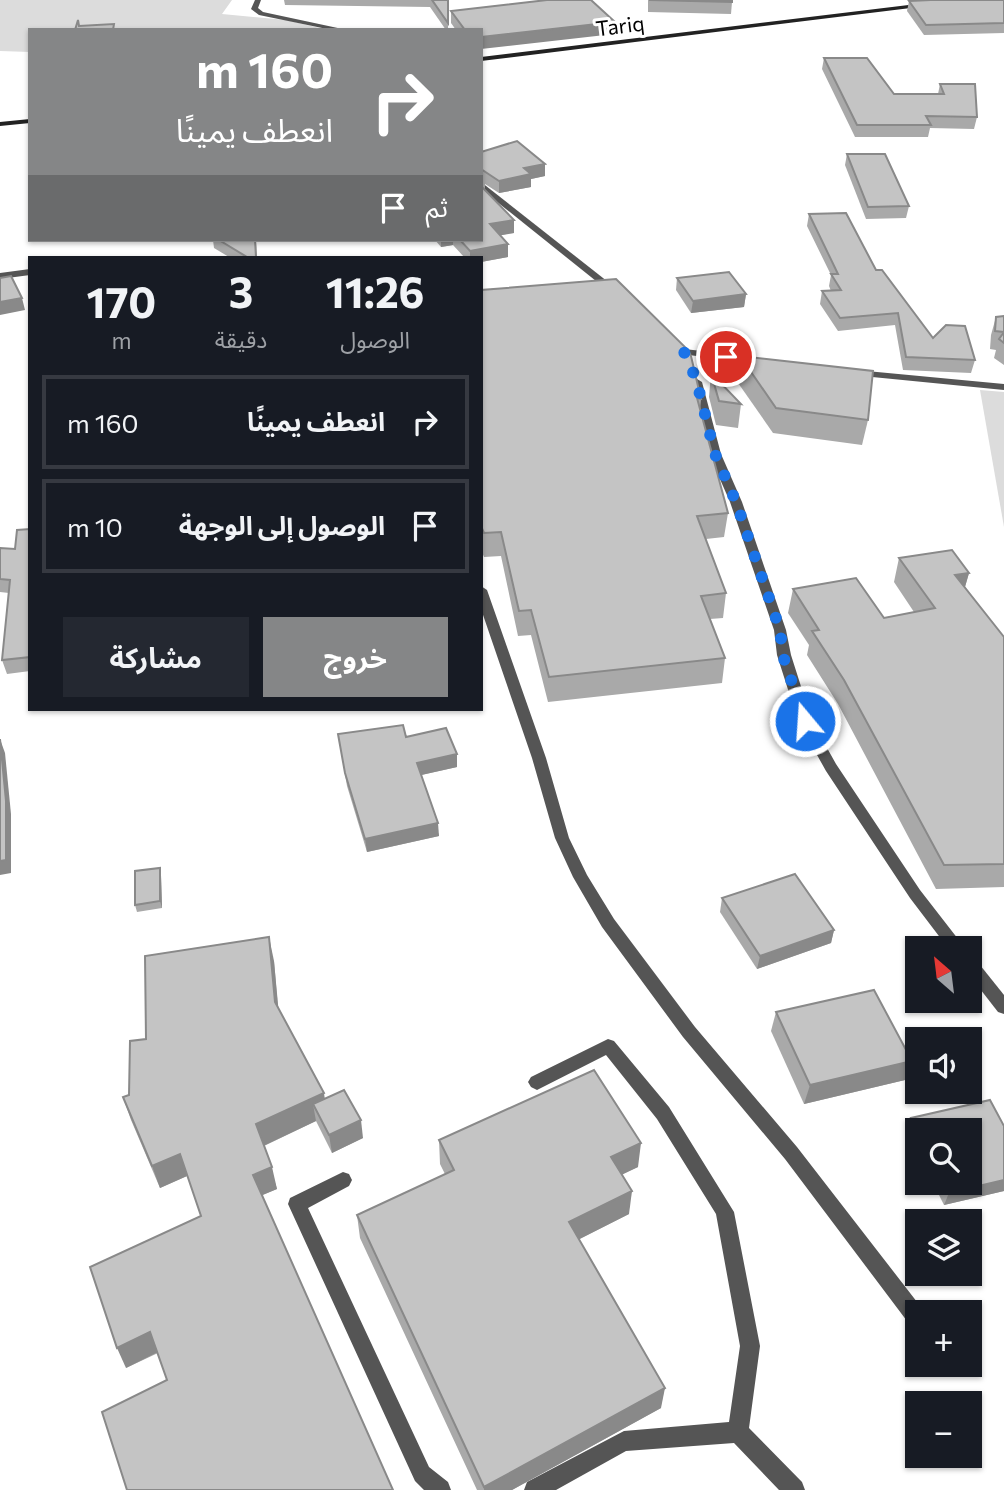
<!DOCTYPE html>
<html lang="ar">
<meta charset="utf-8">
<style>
body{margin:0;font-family:Commissioner,"Noto Sans Arabic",sans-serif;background:#242831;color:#f1f3f6;direction:rtl;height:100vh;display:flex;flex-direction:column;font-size:26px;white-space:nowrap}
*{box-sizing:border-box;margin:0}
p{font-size:23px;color:#9ea1a6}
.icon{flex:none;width:38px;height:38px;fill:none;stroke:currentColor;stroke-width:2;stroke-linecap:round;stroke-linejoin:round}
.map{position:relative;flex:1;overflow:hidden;direction:ltr}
.panel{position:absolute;left:28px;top:256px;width:455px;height:455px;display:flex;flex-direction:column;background:#171b24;border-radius:0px;box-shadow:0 2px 5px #0004;direction:rtl}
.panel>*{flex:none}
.banner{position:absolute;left:28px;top:28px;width:455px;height:214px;border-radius:0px;box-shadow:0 2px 5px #0004;direction:rtl;background:#858687;color:#fff;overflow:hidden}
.needle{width:46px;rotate:332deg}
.tools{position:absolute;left:905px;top:936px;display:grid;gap:14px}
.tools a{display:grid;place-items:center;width:77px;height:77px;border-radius:0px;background:#171b24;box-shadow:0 2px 5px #0004;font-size:35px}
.pin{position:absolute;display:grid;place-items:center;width:60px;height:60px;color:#fff;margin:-30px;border:4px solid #fff;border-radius:50%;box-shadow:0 2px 7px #0007}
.me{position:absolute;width:77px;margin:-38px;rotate:342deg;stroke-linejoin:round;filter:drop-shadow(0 0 5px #0008)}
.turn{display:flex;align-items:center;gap:24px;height:147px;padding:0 35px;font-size:32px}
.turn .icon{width:91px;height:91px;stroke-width:2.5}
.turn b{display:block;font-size:49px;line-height:60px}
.then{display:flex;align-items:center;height:66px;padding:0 35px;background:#0003;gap:14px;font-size:26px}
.eta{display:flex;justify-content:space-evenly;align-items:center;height:119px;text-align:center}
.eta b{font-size:42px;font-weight:700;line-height:49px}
.primary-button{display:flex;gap:14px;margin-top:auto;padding:14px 35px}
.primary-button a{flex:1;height:80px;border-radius:0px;background:#858687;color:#fff;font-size:28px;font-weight:700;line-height:80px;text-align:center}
.primary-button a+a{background:#242831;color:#f1f3f6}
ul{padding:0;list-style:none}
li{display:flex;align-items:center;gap:21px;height:94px;margin:0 14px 10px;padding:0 21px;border:4px solid #363941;border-radius:0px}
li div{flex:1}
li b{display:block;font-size:26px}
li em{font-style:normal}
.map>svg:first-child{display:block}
</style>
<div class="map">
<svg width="1004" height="1490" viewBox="0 0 1004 1490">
<rect width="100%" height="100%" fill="#fff"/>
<g fill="#dcdcdc">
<path d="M 0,0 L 232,0 L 222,14 L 286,20 L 328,30 L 30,30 L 30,52 L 0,51 Z"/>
<path d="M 980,390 L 1004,392 L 1004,527 Z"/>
</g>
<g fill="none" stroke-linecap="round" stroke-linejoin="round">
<g fill="#555" fill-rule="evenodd">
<path d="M 255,0 L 261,0 L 258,8 L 263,12 L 347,30 L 332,30 L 259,15 L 251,9 Z"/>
<path d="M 481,182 L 617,289 L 617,293 L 611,293 L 481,189 Z"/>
<path d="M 30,269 L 30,275 L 0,279 L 0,273 Z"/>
<path d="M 684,349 L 756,357 L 761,360 L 756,363 L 680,354 L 679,352 Z"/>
<path d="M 856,370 L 1004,384 L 1004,390 L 852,375 L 852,371 Z"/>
<path d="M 697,379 L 702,382 L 721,454 L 742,502 L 786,630 L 791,655 L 812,721 L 836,764 L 920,890 L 965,948 L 948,948 L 910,898 L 826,771 L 798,721 L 777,655 L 774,630 L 730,502 L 709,454 L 692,382 Z"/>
<path d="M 481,586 L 487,590 L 546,758 L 569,838 L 587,875 L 614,919 L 695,1027 L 797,1147 L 924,1311 L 917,1312 L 917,1328 L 910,1325 L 785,1159 L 683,1037 L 602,927 L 573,877 L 555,838 L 532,758 L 481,609 Z"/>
<path d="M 970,958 L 976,960 L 1004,995 L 1004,1014 L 998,1012 L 970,976 Z"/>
<path d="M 608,1039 L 614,1041 L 669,1107 L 734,1212 L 760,1346 L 749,1428 L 802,1482 L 805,1490 L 779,1490 L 734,1443 L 626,1451 L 556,1490 L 524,1490 L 527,1482 L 624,1431 L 729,1422 L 740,1346 L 716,1214 L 657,1119 L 606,1055 L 537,1090 L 531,1087 L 528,1082 L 531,1077 Z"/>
<path d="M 343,1172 L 349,1174 L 352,1180 L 349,1186 L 308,1208 L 429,1467 L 448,1482 L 451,1490 L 424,1490 L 415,1481 L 288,1204 L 290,1198 Z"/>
</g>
<g fill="#222" fill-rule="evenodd">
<path d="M 925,3 L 927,6 L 481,61 L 481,57 Z"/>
<path d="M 30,119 L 30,123 L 0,126 L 0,122 Z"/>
</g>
</g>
<g fill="#a9a9a9">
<path d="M 284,0 L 448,0 L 448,30 L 446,30 L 430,7 L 285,5 Z"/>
<path d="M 648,0 L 732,0 L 732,2 L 731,14 L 648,12 Z"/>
<path d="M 1004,0 L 1004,33 L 924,35 L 907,11 L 909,1 Z"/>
<path d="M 451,11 L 615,22 L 614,34 L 456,30 L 451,23 Z"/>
<path d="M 824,58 L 894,94 L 938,94 L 940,84 L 977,117 L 974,129 L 930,128 L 928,137 L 855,137 L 822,69 Z"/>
<path d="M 481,152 L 545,164 L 545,176 L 531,179 L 531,187 L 499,193 L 485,184 L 485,191 L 514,233 L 500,235 L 508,257 L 481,262 L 481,257 L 464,257 L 453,245 L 441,247 L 435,240 L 481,240 Z"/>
<path d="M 847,154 L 909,206 L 906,218 L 866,219 L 845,165 Z"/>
<path d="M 809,214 L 876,270 L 933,338 L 975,360 L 971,373 L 903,370 L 895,325 L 838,331 L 820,304 L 822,291 L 831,291 L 829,286 L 831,275 L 807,226 Z"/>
<path d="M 213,240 L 256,240 L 257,257 L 229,257 L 214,248 Z"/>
<path d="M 677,278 L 746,294 L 744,307 L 691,313 L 676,290 Z"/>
<path d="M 481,290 L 701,399 L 700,411 L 728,513 L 724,537 L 706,539 L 726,593 L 723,618 L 710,619 L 725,658 L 722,683 L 548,702 L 531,635 L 518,636 L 501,556 L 484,557 L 481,550 Z"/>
<path d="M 1004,316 L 1004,365 L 994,358 L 996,350 L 990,349 L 991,335 L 996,317 Z"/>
<path d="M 740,356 L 868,420 L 862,445 L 773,433 L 736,380 Z"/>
<path d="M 711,373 L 741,404 L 738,428 L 716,425 L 709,397 Z"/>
<path d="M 30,529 L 30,671 L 7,674 L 2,660 L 9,593 L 0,592 L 0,548 L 15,549 Z"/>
<path d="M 899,558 L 969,573 L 965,587 L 1004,637 L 1004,887 L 936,889 L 838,704 L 807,655 L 809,645 L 788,613 L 793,589 L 884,618 L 914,612 L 894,582 Z"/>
<path d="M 338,734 L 457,754 L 457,767 L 421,775 L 439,836 L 367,852 L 347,786 Z"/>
<path d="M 161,875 L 162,908 L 137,912 L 135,905 Z"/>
<path d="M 722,898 L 834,930 L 831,943 L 757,969 L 720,912 Z"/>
<path d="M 274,961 L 278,1008 L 325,1099 L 363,1138 L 332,1153 L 316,1121 L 264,1146 L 277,1189 L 262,1195 L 167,1380 L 158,1353 L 126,1368 L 201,1216 L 187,1176 L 160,1188 L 131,1120 L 123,1097 L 129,1095 L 146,1039 Z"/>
<path d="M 776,1012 L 912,1061 L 905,1080 L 804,1104 L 771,1031 Z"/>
<path d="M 911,1118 L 1004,1126 L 1004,1191 L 944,1205 L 933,1183 L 970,1183 L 970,1130 L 917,1130 L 917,1152 L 907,1131 Z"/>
<path d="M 439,1140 L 638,1167 L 622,1174 L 629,1214 L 579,1239 L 661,1408 L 512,1490 L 477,1490 L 360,1238 L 357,1215 L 445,1174 L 440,1164 Z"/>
</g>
<g fill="#898989">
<path d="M 615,22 L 614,34 L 481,49 L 481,37 Z"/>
<path d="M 545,164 L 545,176 L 531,179 L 531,187 L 499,193 L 499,181 L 524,168 Z"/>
<path d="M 514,220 L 514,233 L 491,237 L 490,224 Z"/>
<path d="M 441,240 L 453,240 L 453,245 L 441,247 Z"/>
<path d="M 508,244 L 508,257 L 481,262 L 481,257 L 470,257 L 470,251 Z"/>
<path d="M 746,294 L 744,307 L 691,313 L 693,301 Z"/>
<path d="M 22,298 L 25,310 L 0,315 L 0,302 Z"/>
<path d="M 969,573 L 962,597 L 955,575 Z"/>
<path d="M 0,739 L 5,753 L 11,814 L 11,873 L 0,875 Z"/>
<path d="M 457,754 L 457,767 L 417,776 L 417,763 Z"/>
<path d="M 438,823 L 439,836 L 367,852 L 365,839 Z"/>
<path d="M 160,868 L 161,875 L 162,908 L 160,901 Z"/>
<path d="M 834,930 L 831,943 L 757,969 L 760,956 Z"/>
<path d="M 269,937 L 274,961 L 280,1026 L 275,1002 Z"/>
<path d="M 912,1061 L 905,1080 L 804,1104 L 810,1085 Z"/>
<path d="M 324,1093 L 327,1115 L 313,1104 L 316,1121 L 261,1147 L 256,1124 Z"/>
<path d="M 361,1120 L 363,1138 L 332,1153 L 329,1135 Z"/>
<path d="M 641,1143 L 638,1167 L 609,1181 L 611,1157 Z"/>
<path d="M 180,1154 L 187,1176 L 160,1188 L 152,1166 Z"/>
<path d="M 272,1167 L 277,1189 L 258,1197 L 253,1175 Z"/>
<path d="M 1004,1180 L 1004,1191 L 944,1205 L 949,1193 Z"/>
<path d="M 632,1191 L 629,1214 L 568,1245 L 569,1222 Z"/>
<path d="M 150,1332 L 158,1352 L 126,1368 L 117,1348 Z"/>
<path d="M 665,1388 L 661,1408 L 512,1490 L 484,1490 L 484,1487 Z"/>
</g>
<g fill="#c4c4c4" stroke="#898989" stroke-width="2">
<path d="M 432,0 L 448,0 L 448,23 Z"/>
<path d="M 547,0 L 591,0 L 615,22 L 481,37 L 481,30 L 465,30 L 451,11 Z"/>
<path d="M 649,0 L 732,0 L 732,2 Z"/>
<path d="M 931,0 L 1004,0 L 1004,23 L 926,25 L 909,1 Z"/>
<path d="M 78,20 L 79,26 L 114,24 L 113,30 L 75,30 Z"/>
<path d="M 824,58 L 867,58 L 894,94 L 944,94 L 940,84 L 975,84 L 977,117 L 926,116 L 931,125 L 857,125 Z"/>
<path d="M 517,141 L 545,164 L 524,168 L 531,174 L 499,181 L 481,169 L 481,152 Z"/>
<path d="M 847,154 L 885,154 L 909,206 L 868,207 Z"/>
<path d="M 481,186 L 514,220 L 490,224 L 508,244 L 470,251 L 460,240 L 481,240 Z"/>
<path d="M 846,213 L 876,270 L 882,270 L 933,338 L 946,325 L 965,326 L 975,360 L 906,357 L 898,313 L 840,318 L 822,291 L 841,290 L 831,274 L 838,274 L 809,214 Z"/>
<path d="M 219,240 L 255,240 L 256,257 L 247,257 Z"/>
<path d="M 729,272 L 746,294 L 693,301 L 677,278 Z"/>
<path d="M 11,276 L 22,298 L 0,302 L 0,278 Z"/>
<path d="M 616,279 L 688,350 L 691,356 L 701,399 L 697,398 L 728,513 L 697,516 L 726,593 L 701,596 L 725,658 L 549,677 L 531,610 L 519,611 L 501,532 L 484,533 L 481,526 L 481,290 Z"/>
<path d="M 1004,316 L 1004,343 L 999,339 L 1004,332 L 995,331 L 996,317 Z"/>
<path d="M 740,356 L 873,371 L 868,420 L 776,408 Z"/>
<path d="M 711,373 L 741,404 L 719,401 Z"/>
<path d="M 30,529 L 30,657 L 2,660 L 10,580 L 0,579 L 0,548 L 15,549 L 17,530 Z"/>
<path d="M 952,550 L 969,573 L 955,575 L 1004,637 L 1004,864 L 944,865 L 844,680 L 812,631 L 819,630 L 793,589 L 856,578 L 884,618 L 935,608 L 899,558 Z"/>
<path d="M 403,725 L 406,737 L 446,728 L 457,754 L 417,763 L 438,823 L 365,839 L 345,773 L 338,734 Z"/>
<path d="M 0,739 L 6,801 L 6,860 L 0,861 Z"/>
<path d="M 160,868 L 160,901 L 135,905 L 135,871 Z"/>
<path d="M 795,874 L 834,930 L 760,956 L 722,898 Z"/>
<path d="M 269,937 L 275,1002 L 324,1093 L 256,1124 L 272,1167 L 253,1175 L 393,1490 L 127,1490 L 102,1412 L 167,1380 L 150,1332 L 117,1348 L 90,1267 L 201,1216 L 180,1154 L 152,1166 L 123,1097 L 129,1095 L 130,1041 L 146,1039 L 145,956 Z"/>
<path d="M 874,990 L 912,1061 L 810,1085 L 776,1012 Z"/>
<path d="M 594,1070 L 641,1143 L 611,1157 L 632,1191 L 569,1222 L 665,1388 L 484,1487 L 357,1215 L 454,1170 L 439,1140 Z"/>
<path d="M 344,1090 L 361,1120 L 329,1135 L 313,1104 Z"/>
<path d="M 990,1100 L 1004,1126 L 1004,1180 L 949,1193 L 944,1183 L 970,1183 L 970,1130 L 918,1130 L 911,1118 Z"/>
</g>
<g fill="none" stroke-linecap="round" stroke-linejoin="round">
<path stroke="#1a73e8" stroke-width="12" stroke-dasharray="0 21.6" d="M 726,357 L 684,352 L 696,379 L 715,454 L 736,502 L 780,630 L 783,656 L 805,721"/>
</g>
<g text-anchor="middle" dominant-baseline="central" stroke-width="6" stroke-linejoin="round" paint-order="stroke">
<g font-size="21" fill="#000" stroke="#fff">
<text transform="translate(620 25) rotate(-7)">Tariq</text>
</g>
</g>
</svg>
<div class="tools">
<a><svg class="needle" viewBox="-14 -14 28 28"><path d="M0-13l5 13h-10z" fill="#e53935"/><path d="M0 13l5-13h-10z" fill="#9ea1a6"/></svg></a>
<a><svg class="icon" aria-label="sound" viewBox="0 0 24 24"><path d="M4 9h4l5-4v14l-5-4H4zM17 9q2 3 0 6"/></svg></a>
<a><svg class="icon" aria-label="search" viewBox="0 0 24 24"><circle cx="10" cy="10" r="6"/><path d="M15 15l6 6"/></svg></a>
<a><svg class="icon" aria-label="layers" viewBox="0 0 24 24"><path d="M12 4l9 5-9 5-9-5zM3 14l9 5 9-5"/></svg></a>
<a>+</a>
<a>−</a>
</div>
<div class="pin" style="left:726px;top:357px;background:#d93025"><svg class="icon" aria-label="arrive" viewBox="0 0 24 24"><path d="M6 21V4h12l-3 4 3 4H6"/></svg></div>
<svg class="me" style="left:805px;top:721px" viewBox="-20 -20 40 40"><circle r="17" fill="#1a73e8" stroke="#fff" stroke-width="3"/><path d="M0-11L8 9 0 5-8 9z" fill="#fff"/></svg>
<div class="banner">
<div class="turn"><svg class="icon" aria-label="right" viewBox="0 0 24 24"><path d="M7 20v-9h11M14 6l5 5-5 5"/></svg><div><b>160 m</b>انعطف يمينًا</div></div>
<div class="then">ثم<svg class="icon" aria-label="arrive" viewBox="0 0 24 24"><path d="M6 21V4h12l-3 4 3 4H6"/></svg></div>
</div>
<section class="panel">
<div class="eta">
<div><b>11:26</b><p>الوصول</p></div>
<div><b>3</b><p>دقيقة</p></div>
<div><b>170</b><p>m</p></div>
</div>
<ul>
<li><svg class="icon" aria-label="right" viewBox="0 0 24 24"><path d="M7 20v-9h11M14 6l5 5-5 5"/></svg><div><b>انعطف يمينًا</b></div><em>160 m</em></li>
<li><svg class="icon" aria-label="arrive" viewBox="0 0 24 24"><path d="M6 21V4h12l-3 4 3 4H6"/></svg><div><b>الوصول إلى الوجهة</b></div><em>10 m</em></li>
</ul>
<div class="primary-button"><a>خروج</a><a>مشاركة</a></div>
</section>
</div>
